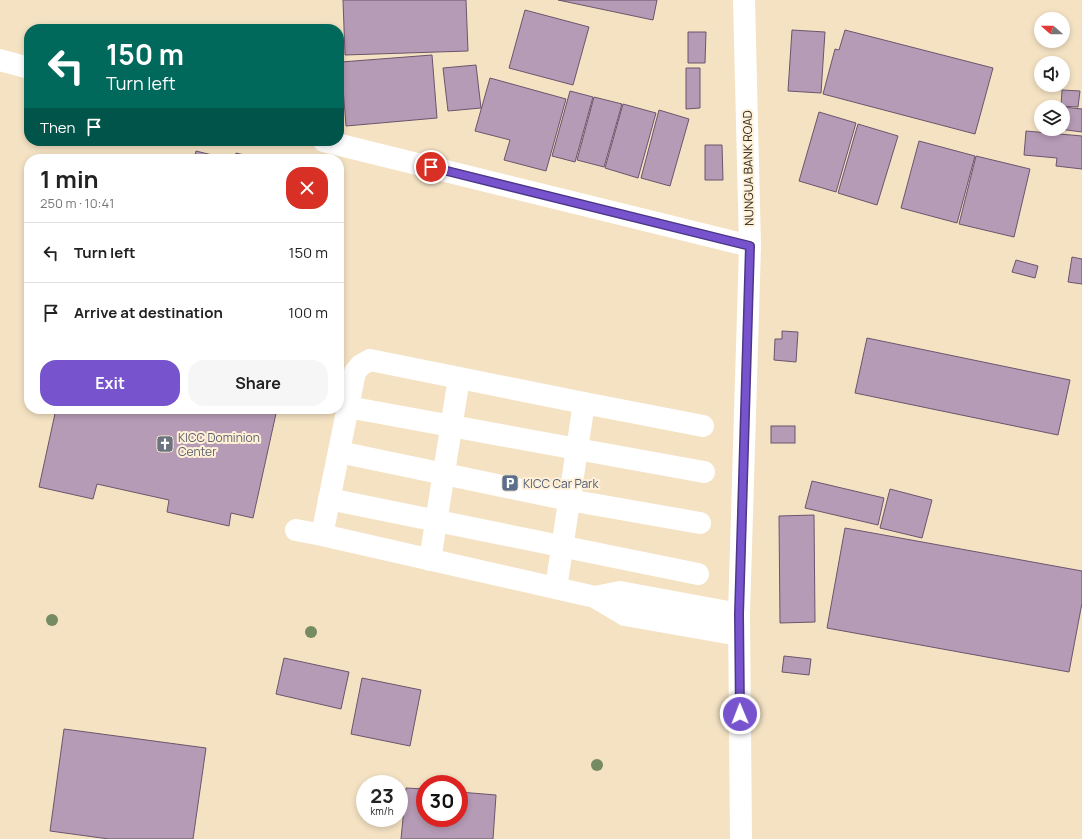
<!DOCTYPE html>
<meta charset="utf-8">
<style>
body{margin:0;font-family:Manrope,sans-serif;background:#f6f6f6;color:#222;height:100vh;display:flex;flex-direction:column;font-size:15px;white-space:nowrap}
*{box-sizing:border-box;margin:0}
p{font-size:13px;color:#767676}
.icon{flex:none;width:22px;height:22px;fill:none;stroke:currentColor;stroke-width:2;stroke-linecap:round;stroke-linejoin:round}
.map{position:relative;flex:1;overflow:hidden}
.drawer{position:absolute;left:24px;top:154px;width:320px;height:260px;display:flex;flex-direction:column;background:#fff;border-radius:16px;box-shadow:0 2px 6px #0003}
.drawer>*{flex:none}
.banner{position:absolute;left:24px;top:24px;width:320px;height:122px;border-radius:16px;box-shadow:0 2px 6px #0003;background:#00695c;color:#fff;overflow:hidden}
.needle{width:26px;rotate:290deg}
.fabs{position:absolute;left:1034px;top:12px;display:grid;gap:8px}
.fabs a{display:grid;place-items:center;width:36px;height:36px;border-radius:50%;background:#fff;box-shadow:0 2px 6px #0003;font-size:20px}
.speed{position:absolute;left:356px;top:775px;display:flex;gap:8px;font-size:20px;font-weight:700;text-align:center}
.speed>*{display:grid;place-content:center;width:52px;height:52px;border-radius:50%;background:#fff;box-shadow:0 2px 6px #0003;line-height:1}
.speed small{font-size:10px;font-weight:400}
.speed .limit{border:6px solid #d22;background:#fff;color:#111}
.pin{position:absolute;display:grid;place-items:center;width:34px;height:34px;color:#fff;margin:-17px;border:2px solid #fff;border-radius:50%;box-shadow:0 1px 4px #0007}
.me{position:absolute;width:44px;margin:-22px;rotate:359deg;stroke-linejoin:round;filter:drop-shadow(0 0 3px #0008)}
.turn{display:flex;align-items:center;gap:14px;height:84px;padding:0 16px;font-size:18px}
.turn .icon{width:52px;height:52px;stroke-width:2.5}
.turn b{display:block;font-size:28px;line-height:34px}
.then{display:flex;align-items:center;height:38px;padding:0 16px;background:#0003;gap:8px;font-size:15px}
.round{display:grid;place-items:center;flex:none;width:42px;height:42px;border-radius:16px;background:#f6f6f6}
.head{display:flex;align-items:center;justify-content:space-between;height:68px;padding:0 16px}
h1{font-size:24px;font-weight:700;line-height:30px}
.button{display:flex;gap:8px;margin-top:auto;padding:8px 16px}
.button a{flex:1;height:46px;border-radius:16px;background:#7754ce;color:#fff;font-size:16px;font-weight:700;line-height:46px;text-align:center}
.button a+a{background:#f6f6f6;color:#222}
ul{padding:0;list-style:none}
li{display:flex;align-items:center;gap:12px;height:60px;padding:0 16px;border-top:1px solid #e0e0e0}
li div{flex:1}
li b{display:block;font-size:15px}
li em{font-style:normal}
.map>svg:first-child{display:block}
</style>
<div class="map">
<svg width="1082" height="839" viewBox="0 0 1082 839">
<rect width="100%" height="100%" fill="#f4e2c3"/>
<g fill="#b59bb5" stroke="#6c556c">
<path d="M 343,0 L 466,0 L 468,51 L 345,55 Z"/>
<path d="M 558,0 L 657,0 L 653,20 Z"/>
<path d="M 525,10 L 589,27 L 573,85 L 509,68 Z"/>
<path d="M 792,30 L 825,32 L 821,93 L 788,91 Z"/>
<path d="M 845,30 L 993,68 L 975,134 L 823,94 L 835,49 L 839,50 Z"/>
<path d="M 688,32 L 706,32 L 705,63 L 688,63 Z"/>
<path d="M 432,55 L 437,118 L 346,126 L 341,62 Z"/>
<path d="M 476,65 L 481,108 L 448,111 L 443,68 Z"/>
<path d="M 686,68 L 700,68 L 700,108 L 686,109 Z"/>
<path d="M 490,78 L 566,99 L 546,171 L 504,160 L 510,140 L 475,131 Z"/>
<path d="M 1062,90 L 1080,91 L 1078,107 L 1061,106 Z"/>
<path d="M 570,91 L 593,97 L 575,162 L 552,156 Z"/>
<path d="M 594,97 L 622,104 L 604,167 L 577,160 Z"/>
<path d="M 623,104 L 656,113 L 638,178 L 605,168 Z"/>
<path d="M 1063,107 L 1082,109 L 1082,132 L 1059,129 L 1063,129 Z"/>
<path d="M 659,110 L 689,119 L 670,186 L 641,178 Z"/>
<path d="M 819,112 L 856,123 L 836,192 L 799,181 Z"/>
<path d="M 858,124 L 898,136 L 877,205 L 838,193 Z"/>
<path d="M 1026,131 L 1082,136 L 1082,169 L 1056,166 L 1057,158 L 1024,155 Z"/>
<path d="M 919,141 L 975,156 L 957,223 L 901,208 Z"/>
<path d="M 705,145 L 722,145 L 723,180 L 705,180 Z"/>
<path d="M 196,151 L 228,159 L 194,159 Z"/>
<path d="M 236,153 L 260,159 L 235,159 Z"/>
<path d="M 976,156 L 1030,169 L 1014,237 L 959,224 Z"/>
<path d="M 1072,257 L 1082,259 L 1082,284 L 1068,282 Z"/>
<path d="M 1016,260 L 1038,266 L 1035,278 L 1012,272 Z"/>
<path d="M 782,331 L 798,332 L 796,362 L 774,360 L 775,339 L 782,339 Z"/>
<path d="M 867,338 L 1070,380 L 1058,435 L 855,393 Z"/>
<path d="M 56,409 L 277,409 L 253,518 L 231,513 L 229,526 L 167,512 L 169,500 L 97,484 L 93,499 L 39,487 Z"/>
<rect x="771" y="426" width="24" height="17"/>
<path d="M 812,481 L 884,498 L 878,525 L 805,508 Z"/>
<path d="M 890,489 L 932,500 L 922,538 L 880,528 Z"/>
<path d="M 814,515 L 815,622 L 780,623 L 779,516 Z"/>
<path d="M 845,528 L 1082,571 L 1082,603 L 1069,672 L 827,628 Z"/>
<path d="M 784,656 L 811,659 L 809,675 L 782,672 Z"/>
<path d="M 284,658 L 349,672 L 341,709 L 276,694 Z"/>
<path d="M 362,678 L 421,690 L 410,746 L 351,734 Z"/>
<path d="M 64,729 L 206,748 L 193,839 L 109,839 L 50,831 Z"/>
<path d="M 406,788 L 425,789 L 425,818 L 459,818 L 459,792 L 496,795 L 493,839 L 401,839 Z"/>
</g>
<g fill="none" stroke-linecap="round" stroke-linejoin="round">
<g stroke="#fff" stroke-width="22">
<path d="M 0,60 L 29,68"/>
<path d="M 324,141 L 750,246"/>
<path d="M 348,407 L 577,449 L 704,472"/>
<path d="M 339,452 L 569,500 L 700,523"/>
<path d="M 329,499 L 698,574"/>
<path d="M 296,530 L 322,535 L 595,597 L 625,615 L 739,635"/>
<path d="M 322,535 L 355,372 L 361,365 L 370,360 L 584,403"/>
<path d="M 430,560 L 459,378"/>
<path d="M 556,588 L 584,403 L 703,426"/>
<path d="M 595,597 L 620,592 L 739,614"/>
<path d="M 741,839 L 739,614 L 750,246 L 744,0"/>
</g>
</g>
<g fill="#768b62">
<circle cx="52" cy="620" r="6"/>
<circle cx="311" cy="632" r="6"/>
<circle cx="597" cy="765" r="6"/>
</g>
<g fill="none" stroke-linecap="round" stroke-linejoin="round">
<defs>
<path id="route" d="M 431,167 L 750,246 L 739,614 L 740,714"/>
</defs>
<use href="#route" stroke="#4d3786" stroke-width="10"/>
<use href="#route" stroke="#7754ce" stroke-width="7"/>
</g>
<defs>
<symbol id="church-square" viewBox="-11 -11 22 22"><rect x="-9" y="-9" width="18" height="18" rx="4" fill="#6b7280" stroke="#fff0d7"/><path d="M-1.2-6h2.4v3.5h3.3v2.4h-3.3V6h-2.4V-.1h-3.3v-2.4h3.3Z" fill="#fff"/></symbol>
<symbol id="parking-square" viewBox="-11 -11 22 22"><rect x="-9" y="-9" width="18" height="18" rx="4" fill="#5c6f8a" stroke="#fff0d7"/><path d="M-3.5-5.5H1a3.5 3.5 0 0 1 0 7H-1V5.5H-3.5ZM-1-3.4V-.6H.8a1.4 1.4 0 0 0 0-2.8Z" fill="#fff"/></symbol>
</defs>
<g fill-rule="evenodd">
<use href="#church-square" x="155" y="434" width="20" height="20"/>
<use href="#parking-square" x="500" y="473" width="20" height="20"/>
</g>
<g text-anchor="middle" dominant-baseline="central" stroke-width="4" stroke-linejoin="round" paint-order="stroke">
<g font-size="12" fill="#2d261a" stroke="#fff0d7">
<text transform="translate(748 168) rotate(-91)">NUNGUA BANK ROAD</text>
</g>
<g font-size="12" fill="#5b616d" stroke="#fff0d7" text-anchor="start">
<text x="178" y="437">KICC Dominion<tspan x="178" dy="14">Center</tspan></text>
</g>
<g font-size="12" fill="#4e5e75" stroke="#fff0d7" text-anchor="start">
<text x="523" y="483">KICC Car Park</text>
</g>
</g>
</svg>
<div class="fabs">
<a><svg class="needle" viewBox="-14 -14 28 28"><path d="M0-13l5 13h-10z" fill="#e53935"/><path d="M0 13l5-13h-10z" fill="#767676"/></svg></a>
<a><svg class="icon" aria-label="sound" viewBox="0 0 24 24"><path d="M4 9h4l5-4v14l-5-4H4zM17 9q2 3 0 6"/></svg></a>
<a><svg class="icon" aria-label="layers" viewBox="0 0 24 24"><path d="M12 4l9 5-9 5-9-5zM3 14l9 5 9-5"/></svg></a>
</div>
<div class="speed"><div>23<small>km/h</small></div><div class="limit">30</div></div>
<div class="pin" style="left:431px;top:167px;background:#d93025"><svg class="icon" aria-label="arrive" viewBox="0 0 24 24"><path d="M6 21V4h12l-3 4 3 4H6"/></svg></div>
<svg class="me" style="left:740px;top:714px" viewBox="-20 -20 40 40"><circle r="17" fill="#7754ce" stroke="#fff" stroke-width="3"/><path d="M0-11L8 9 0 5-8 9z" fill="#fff"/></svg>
<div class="banner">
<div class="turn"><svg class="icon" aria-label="left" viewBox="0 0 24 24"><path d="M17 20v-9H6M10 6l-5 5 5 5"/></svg><div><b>150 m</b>Turn left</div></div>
<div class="then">Then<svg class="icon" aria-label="arrive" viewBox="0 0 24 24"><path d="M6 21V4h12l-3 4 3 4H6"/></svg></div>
</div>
<section class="drawer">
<div class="head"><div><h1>1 min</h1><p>250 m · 10:41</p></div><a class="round" style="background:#d93025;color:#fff"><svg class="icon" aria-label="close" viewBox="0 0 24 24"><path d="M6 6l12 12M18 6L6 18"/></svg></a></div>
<ul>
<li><svg class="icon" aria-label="left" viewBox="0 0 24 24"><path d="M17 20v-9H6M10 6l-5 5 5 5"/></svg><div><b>Turn left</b></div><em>150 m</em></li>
<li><svg class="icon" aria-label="arrive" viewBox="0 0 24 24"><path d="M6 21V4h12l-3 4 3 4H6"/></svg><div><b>Arrive at destination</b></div><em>100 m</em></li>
</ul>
<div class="button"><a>Exit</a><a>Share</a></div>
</section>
</div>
